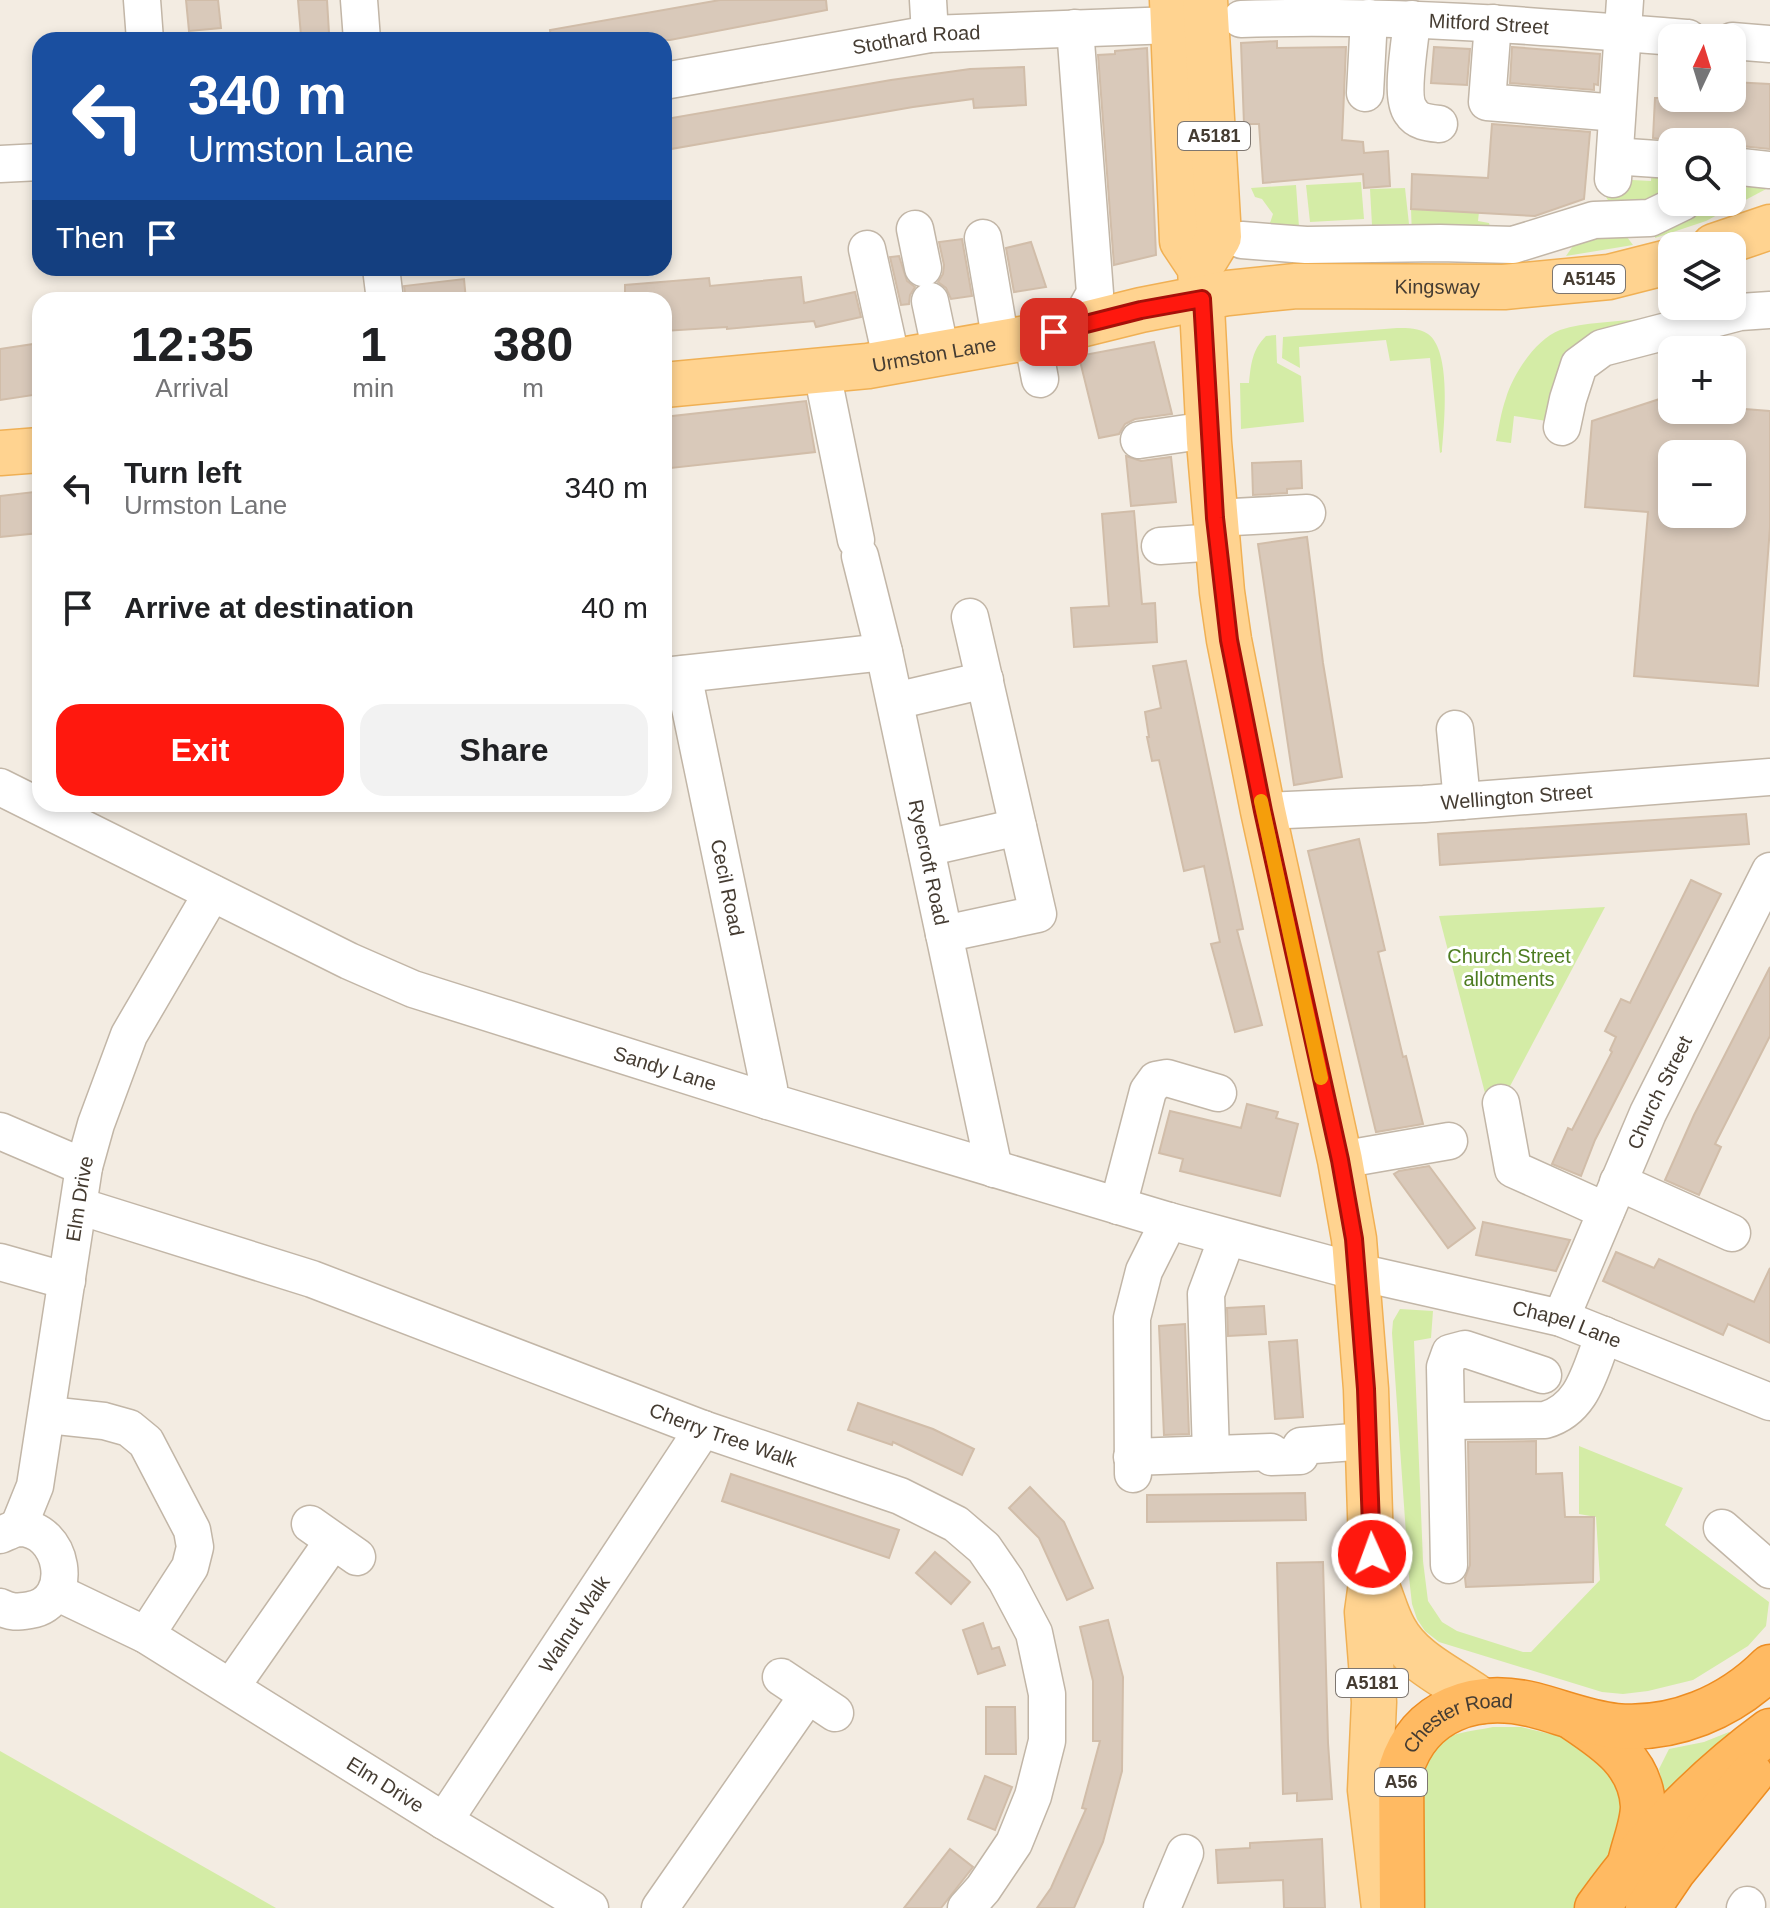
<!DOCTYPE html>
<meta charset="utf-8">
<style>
body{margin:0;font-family:Helvetica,sans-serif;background:#f2f2f2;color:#202124;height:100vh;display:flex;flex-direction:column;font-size:30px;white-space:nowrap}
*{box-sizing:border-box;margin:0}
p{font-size:26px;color:#757577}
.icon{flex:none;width:44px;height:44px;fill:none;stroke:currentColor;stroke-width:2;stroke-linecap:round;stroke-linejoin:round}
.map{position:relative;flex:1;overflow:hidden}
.drawer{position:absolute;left:32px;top:292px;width:640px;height:520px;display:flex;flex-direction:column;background:#fff;border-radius:24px;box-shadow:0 4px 12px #0003}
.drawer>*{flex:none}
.hud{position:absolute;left:32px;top:32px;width:640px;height:244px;border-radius:24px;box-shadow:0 4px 12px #0003;background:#1a4fa0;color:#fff;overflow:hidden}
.needle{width:52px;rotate:4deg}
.controls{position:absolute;left:1658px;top:24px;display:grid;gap:16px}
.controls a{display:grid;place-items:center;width:88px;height:88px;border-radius:16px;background:#fff;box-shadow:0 4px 12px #0003;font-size:40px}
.pin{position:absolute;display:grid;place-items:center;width:68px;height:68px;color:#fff;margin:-34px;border-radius:16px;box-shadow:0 4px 12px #0006}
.me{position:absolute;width:88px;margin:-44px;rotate:358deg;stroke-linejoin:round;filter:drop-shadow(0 0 6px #0008)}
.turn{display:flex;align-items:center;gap:28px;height:168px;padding:0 24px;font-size:36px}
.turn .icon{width:104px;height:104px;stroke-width:2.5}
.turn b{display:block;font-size:56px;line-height:68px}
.then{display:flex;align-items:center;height:76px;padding:0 24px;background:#0003;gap:16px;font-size:30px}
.eta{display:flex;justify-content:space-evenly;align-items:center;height:136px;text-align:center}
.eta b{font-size:48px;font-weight:700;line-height:56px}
.cta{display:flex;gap:16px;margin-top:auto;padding:16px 24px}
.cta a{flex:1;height:92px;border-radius:24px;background:#ff180e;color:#fff;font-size:32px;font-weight:700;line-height:92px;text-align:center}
.cta a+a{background:#f2f2f2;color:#202124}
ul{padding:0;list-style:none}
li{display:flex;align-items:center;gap:24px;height:120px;padding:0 24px}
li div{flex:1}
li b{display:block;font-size:30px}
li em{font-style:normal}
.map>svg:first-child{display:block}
</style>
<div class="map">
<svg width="1770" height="1908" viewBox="0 0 1770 1908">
<rect width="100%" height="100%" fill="#f3ece2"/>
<g fill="#d4eca6">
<path d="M 1652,161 L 1672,163 L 1672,185 L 1645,207 L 1609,202 L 1605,195 L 1606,186 L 1632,180 L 1651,181 Z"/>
<path d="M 1361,182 L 1364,219 L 1310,222 L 1306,185 Z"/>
<path d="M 1296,185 L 1299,227 L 1286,236 L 1270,223 L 1273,214 L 1262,199 L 1255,197 L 1251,188 Z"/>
<path d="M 1765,185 L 1768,188 L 1706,221 L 1655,238 L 1655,227 L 1697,212 L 1709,202 L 1732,202 L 1732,189 Z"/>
<path d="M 1405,188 L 1409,224 L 1372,225 L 1370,189 Z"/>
<path d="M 1411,209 L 1479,212 L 1478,221 L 1489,223 L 1493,239 L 1412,237 Z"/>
<path d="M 1584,230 L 1624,233 L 1633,245 L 1566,256 Z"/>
<path d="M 1641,319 L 1643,325 L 1605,334 L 1553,422 L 1514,416 L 1511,443 L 1496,441 C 1499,427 1501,412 1506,398 C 1513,374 1536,339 1560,330 C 1585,322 1614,322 1641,319 Z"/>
<path d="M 1397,328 C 1408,328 1419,328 1428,334 C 1452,351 1444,426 1442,452 L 1440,453 L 1430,358 L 1390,361 L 1386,340 L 1299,347 L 1300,368 L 1282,358 L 1283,337 Z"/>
<path d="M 1276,335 L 1277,363 L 1301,376 L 1304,422 L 1241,429 L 1240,383 L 1249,383 C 1251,364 1252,350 1266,336 Z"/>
<path d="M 1605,907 L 1492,1120 L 1439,916 Z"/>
<path d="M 1400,1309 L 1433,1311 L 1431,1338 L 1414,1341 L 1423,1561 L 1428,1601 L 1442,1622 L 1457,1631 L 1523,1652 L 1531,1652 L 1600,1580 L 1596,1517 L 1579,1514 L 1579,1446 L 1683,1488 L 1665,1525 L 1769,1602 L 1766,1626 L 1748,1646 L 1693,1680 L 1648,1691 L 1623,1694 L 1602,1692 L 1439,1642 L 1425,1631 L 1417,1619 L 1412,1604 L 1409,1577 L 1392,1333 L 1393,1321 Z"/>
<path d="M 1493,1727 L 1521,1727 L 1576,1740 L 1612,1762 L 1629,1829 L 1581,1908 L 1416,1908 C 1414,1864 1399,1756 1451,1736 C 1464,1731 1480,1730 1493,1727 Z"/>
<path d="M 1729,1732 L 1733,1736 L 1668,1809 L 1659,1769 L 1669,1749 L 1704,1742 Z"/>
<path d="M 0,1751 L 276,1908 L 0,1908 Z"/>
</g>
<g fill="#d9c9ba" stroke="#d1bda9" stroke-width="2" fill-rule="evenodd">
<path d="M 186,0 L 218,0 L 221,28 L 189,31 Z"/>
<path d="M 298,0 L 327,0 L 329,33 L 301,36 Z"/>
<path d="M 720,0 L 826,0 L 827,10 L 670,40 L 551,40 L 550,30 Z"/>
<path d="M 1277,41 L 1277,48 L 1346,47 L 1342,140 L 1363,142 L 1364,153 L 1388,151 L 1390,186 L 1364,188 L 1363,174 L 1263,183 L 1259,124 L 1244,124 L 1241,43 Z"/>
<path d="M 1434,47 L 1470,49 L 1467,85 L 1431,83 Z"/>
<path d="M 1512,47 L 1600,54 L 1598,85 L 1594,84 L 1594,90 L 1510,83 Z"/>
<path d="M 1147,48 L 1156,255 L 1114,265 L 1098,55 L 1115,54 L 1115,51 Z"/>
<path d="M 1024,67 L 1026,105 L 974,108 L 973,99 L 913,107 L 671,149 L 666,119 L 891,80 L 970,69 Z"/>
<path d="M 1732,82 L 1770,84 L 1770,149 L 1732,145 L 1732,142 L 1682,142 L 1653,138 L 1655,98 L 1732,98 Z"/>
<path d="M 1492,124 L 1590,132 L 1584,199 L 1535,216 L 1411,209 L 1412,174 L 1488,178 Z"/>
<path d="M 962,239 L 972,296 L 951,299 L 946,288 L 938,282 L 943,274 L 944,265 L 939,242 Z"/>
<path d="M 1031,242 L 1046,287 L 1014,292 L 1006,248 Z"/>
<path d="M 899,256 L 907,281 L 915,287 L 910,295 L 909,304 L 901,305 L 890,257 Z"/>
<path d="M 801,277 L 804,303 L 855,292 L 861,317 L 816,327 L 814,321 L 727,329 L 727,327 L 664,331 L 664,300 L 625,300 L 625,285 L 709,278 L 710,286 Z"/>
<path d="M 464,279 L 466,300 L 406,300 L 404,286 Z"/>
<path d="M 1154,342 L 1172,414 L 1135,419 L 1125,424 L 1119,434 L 1099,438 L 1080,361 L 1084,360 L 1084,355 Z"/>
<path d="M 40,343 L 40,394 L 0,400 L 0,349 Z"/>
<path d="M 1672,395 L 1672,410 L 1732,408 L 1770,411 L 1770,527 L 1758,686 L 1634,676 L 1648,512 L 1585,507 L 1592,421 ZM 1672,454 L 1732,454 L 1732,514 L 1672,514 Z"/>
<path d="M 806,401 L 815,452 L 671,468 L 670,455 L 667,455 L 664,417 Z"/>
<path d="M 1126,456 L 1141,461 L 1171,457 L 1176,502 L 1131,506 Z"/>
<path d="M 1301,461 L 1302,488 L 1287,489 L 1287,493 L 1253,495 L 1252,463 Z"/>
<path d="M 34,492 L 39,533 L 0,537 L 0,496 Z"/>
<path d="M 1134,511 L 1142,604 L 1155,603 L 1157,642 L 1074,647 L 1071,608 L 1109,606 L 1102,514 Z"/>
<path d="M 1307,537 L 1323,663 L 1342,777 L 1294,785 L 1258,544 Z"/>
<path d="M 1186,661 L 1243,929 L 1237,930 L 1262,1025 L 1235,1032 L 1211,944 L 1220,942 L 1204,866 L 1184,871 L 1159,760 L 1152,761 L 1147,737 L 1149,737 L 1145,712 L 1161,708 L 1153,666 Z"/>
<path d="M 1746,814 L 1749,844 L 1440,865 L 1438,834 Z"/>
<path d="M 1359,839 L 1385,950 L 1378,952 L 1403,1057 L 1406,1056 L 1423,1124 L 1376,1132 L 1308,851 Z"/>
<path d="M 1691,880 L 1721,894 L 1595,1140 L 1581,1176 L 1552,1164 L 1568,1128 L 1572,1130 L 1612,1052 L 1610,1050 L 1616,1037 L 1605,1031 L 1621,999 L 1630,1003 Z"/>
<path d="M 1770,967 L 1770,1036 L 1715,1144 L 1721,1147 L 1699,1195 L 1665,1180 L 1694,1115 Z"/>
<path d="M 1247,1104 L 1278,1112 L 1276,1118 L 1298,1124 L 1280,1196 L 1180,1171 L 1183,1159 L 1159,1153 L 1170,1111 L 1241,1128 Z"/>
<path d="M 1429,1166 L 1475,1228 L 1448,1248 L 1394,1174 L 1399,1171 Z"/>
<path d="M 1483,1222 L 1570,1240 L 1556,1271 L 1476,1255 Z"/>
<path d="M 1616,1252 L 1654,1268 L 1659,1259 L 1754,1302 L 1770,1268 L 1770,1343 L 1728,1324 L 1723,1335 L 1603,1281 Z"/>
<path d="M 1264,1306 L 1266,1334 L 1228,1336 L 1227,1308 Z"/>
<path d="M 1185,1324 L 1189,1434 L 1164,1435 L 1159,1326 Z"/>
<path d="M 1297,1340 L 1303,1417 L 1275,1419 L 1269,1342 Z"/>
<path d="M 858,1403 L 933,1429 L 974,1449 L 962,1475 L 893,1442 L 892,1445 L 848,1430 Z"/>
<path d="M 1536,1441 L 1536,1474 L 1562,1473 L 1565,1517 L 1594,1517 L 1593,1582 L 1466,1587 L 1465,1578 L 1470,1565 L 1468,1442 Z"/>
<path d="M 731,1474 L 899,1530 L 889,1558 L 722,1501 Z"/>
<path d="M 1030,1487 L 1064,1522 L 1093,1588 L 1067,1600 L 1039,1538 L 1009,1508 Z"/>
<path d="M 1305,1493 L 1306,1520 L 1147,1522 L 1147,1495 Z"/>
<path d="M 935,1552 L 970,1582 L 951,1604 L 916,1573 Z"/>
<path d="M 1323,1562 L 1328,1743 L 1332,1799 L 1297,1801 L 1297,1793 L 1283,1794 L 1277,1563 Z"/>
<path d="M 1108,1620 L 1123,1677 L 1122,1771 L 1103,1842 L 1074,1908 L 1037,1908 L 1051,1888 L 1086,1809 L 1082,1808 L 1100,1741 L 1093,1741 L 1093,1681 L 1080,1627 Z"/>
<path d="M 983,1623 L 992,1649 L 999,1647 L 1005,1665 L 978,1674 L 963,1630 Z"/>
<path d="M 986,1707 L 1015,1707 L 1016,1754 L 986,1754 Z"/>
<path d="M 985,1776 L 1012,1787 L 995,1830 L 968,1819 Z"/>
<path d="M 1322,1839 L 1325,1908 L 1284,1908 L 1283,1880 L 1218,1883 L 1216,1850 L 1250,1848 L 1250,1843 Z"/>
<path d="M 950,1849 L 973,1867 L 941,1908 L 904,1908 Z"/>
</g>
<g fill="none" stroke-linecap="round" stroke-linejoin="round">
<defs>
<g id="minor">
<path d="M 142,0 L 145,40"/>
<path d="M 359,0 L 362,40"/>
<path d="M 928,0 L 930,34"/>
<path id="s1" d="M 1241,19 C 1391,14 1539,26 1688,38"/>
<path d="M 1412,19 C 1411,39 1399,97 1411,112 C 1417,122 1429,123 1439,124"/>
<path d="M 1493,23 L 1487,102 L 1617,113"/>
<path d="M 1075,28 L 1095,293 L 1076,327"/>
<path d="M 1732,41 L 1770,44"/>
<path id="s2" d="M 664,81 L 930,34 L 1173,25"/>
<path d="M 1365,93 L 1369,18"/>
<path d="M 1627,157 L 1672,160"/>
<path d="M 0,164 L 40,162"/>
<path d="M 1732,166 L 1770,170"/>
<path d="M 1613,179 L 1625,0"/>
<path d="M 915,229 L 923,268"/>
<path d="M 983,238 L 1001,343"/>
<path d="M 1242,240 L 1306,245 L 1440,243 L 1513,245 L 1594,220 L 1650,218 L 1683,202"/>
<path d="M 867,249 L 892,362"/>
<path d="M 381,268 L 385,300"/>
<path d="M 930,301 L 941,353"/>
<path d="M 1032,337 L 1040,379"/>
<path d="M 825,371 L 825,387 L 856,540"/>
<path d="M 1562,427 L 1568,399 L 1579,365 L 1602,348 L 1740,312 L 1770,310"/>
<path d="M 1139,440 L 1208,430"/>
<path d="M 1215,518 L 1307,513"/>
<path d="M 1160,546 L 1217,542"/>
<path id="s3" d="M 860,556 L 884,652 L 994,1169"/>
<path id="s4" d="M 683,674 L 769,1088 L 768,1101"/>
<path d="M 664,676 L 884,652"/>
<path d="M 895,701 L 985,680"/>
<path d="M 1455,729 L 1462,801"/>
<path id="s5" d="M 0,787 L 349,961 L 413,989 L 768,1101 L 1169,1221 L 1358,1272 L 1561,1318 L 1770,1402"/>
<path id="s6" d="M 1263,811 L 1424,804 L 1770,777"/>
<path d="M 926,848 L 1018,827"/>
<path d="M 944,934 L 1038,914 L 970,617"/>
<path d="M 1501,1103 L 1513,1169 L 1606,1211"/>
<path d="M 0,1131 L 84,1167"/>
<path d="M 1340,1160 L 1449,1141"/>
<path d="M 1618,1182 L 1732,1233"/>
<path id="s7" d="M 79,1206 L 312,1279 L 703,1429 L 900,1496 L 956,1524 L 984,1548 L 1006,1580 L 1034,1633 L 1047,1694 L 1047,1741 L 1033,1796 L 1014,1843 L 983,1889 L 966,1908"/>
<path d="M 1118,1206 L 1148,1091 L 1156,1080 L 1167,1078 L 1218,1093"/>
<path d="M 0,1262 L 67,1281"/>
<path id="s8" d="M 1561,1318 L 1648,1113 L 1770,871"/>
<path d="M 48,1415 L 104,1421 L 129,1428 L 146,1442 L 192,1530 L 195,1547 L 190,1567 L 146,1635"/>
<path d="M 1447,1421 L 1545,1420 C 1584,1409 1590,1369 1604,1335"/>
<path d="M 1211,1454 L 1206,1294 L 1227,1238"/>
<path d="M 1132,1457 L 1271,1452 L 1271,1457 L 1300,1456 L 1301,1446 L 1367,1441"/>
<path d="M 1133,1474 L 1132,1318 L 1144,1271 L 1169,1221"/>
<path d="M 310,1524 L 357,1557"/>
<path id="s9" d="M 18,1528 L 35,1486 L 84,1167 L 96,1124 L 129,1035 L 212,893"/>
<path d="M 1722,1528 L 1770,1570"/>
<path d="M 0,1535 C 5,1533 13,1529 18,1528 C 64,1527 77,1602 30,1610 C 17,1612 12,1613 0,1607"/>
<path d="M 1449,1565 L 1445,1367 L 1450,1353 L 1465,1349 L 1543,1375"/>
<path id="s10" d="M 56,1592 L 146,1635 L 444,1821 L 590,1908"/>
<path d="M 781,1677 L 835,1713"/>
<path d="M 231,1687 L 333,1541"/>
<path id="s11" d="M 444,1821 L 703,1429"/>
<path d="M 660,1908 L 808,1695"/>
<path d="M 1162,1908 L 1185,1853"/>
<path d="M 1745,1908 L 1747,1905"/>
</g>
<g id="major">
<path d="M 1172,0 L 1182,241 L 1200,268 L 1209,442 L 1222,592 L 1229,640 L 1263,811 L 1340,1160 L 1354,1239 L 1366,1389 L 1372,1576 L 1367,1612 L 1374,1702 L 1370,1790 L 1384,1908"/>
<path d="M 1714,246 L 1770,227"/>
<path d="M 1200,268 L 1219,237 L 1205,0"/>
<path id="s12" d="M 664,385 L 868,366 L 1032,337 L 1141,310 L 1228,293 L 1296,286 L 1504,287 L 1609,277 L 1672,261"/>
<path d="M 0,453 L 40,450"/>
<path d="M 1375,1582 C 1382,1597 1386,1615 1394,1629 C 1412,1663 1453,1679 1482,1701"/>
</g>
<g id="highway">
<path d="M 1575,1719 C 1608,1741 1641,1763 1643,1806 C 1643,1824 1634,1845 1630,1863"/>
<path id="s13" d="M 1402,1908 L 1401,1769 C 1420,1709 1476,1691 1534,1705 C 1561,1712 1588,1723 1616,1726 C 1674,1731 1730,1707 1770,1667"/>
<path d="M 1597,1908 C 1645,1841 1703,1780 1770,1731"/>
<path d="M 1648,1908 L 1673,1871 L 1751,1775"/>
</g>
</defs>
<use href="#minor" stroke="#c2b6a7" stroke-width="39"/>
<use href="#major" stroke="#f0b054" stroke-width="47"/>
<use href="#highway" stroke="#ed8d22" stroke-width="47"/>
<use href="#minor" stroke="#fff" stroke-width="36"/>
<use href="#major" stroke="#ffd390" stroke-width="44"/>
<use href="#highway" stroke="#ffba62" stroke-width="44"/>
</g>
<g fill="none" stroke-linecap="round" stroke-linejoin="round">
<defs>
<path id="route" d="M 1054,332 L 1141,310 L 1202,299 L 1215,518 L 1229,640 L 1263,811 L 1340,1160 L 1354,1239 L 1366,1389 L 1372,1554"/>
</defs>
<use href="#route" stroke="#a61009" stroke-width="20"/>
<use href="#route" stroke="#ff180e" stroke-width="14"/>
<path stroke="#f59e0b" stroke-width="14" d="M 1261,801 L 1321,1078"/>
</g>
<g text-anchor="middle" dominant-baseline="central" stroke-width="6" stroke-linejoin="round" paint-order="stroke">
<g fill="#fff" stroke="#7d7670" stroke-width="2">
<rect x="1178" y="122" width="72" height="28" rx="6"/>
<rect x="1553" y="265" width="72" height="28" rx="6"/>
<rect x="1336" y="1669" width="72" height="28" rx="6"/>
<rect x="1375" y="1768" width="52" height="28" rx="6"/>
</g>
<g font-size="18" font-weight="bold" fill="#453c32">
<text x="1214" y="136">A5181</text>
<text x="1589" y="279">A5145</text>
<text x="1372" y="1683">A5181</text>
<text x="1401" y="1782">A56</text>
</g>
<g font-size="20" fill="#453c32" stroke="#fff">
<text stroke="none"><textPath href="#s1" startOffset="248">Mitford Street</textPath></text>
<text stroke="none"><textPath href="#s2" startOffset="256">Stothard Road</textPath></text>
<text stroke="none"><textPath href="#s12" startOffset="782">Kingsway</textPath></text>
<text stroke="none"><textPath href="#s12" startOffset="272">Urmston Lane</textPath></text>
<text stroke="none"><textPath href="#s6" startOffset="254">Wellington Street</textPath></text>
<text stroke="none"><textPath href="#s3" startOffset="314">Ryecroft Road</textPath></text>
<text stroke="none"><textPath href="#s4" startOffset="218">Cecil Road</textPath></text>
<text stroke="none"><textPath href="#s5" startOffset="724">Sandy Lane</textPath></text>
<text stroke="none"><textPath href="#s8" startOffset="246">Church Street</textPath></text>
<text stroke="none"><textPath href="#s9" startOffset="336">Elm Drive</textPath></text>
<text stroke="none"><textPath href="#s5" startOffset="1662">Chapel Lane</textPath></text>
<text stroke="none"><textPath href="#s7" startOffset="684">Cherry Tree Walk</textPath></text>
<text stroke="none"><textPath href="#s11" startOffset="236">Walnut Walk</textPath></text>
<text stroke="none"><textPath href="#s13" startOffset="220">Chester Road</textPath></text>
<text stroke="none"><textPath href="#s10" startOffset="382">Elm Drive</textPath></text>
</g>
<g font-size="20" fill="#4d7c20" stroke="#fff">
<text x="1509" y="956">Church Street<tspan x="1509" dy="23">allotments</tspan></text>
</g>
</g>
</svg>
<div class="controls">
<a><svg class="needle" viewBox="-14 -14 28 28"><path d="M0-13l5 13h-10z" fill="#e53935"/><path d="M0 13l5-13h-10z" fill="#757577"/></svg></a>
<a><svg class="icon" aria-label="search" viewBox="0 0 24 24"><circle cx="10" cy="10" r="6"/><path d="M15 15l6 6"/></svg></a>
<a><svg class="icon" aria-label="layers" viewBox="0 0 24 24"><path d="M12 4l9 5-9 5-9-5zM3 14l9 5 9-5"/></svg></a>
<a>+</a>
<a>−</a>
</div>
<div class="pin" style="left:1054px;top:332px;background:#d93025"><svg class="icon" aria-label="arrive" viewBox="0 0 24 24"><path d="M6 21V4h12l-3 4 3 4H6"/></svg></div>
<svg class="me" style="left:1372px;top:1554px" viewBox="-20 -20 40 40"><circle r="17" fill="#ff180e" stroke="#fff" stroke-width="3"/><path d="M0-11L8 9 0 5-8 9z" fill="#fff"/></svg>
<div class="hud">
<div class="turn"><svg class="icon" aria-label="left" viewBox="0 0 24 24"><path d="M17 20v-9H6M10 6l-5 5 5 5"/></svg><div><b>340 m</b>Urmston Lane</div></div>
<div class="then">Then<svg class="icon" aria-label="arrive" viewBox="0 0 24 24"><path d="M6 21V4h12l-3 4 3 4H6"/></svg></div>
</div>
<section class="drawer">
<div class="eta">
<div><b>12:35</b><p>Arrival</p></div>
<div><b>1</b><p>min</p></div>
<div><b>380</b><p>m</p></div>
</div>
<ul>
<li><svg class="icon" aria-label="left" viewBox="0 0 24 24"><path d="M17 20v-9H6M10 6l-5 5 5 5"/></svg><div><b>Turn left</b><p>Urmston Lane</p></div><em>340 m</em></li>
<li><svg class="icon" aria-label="arrive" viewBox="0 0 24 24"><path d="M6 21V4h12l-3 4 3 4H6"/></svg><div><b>Arrive at destination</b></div><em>40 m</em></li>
</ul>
<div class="cta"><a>Exit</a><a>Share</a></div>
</section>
</div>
